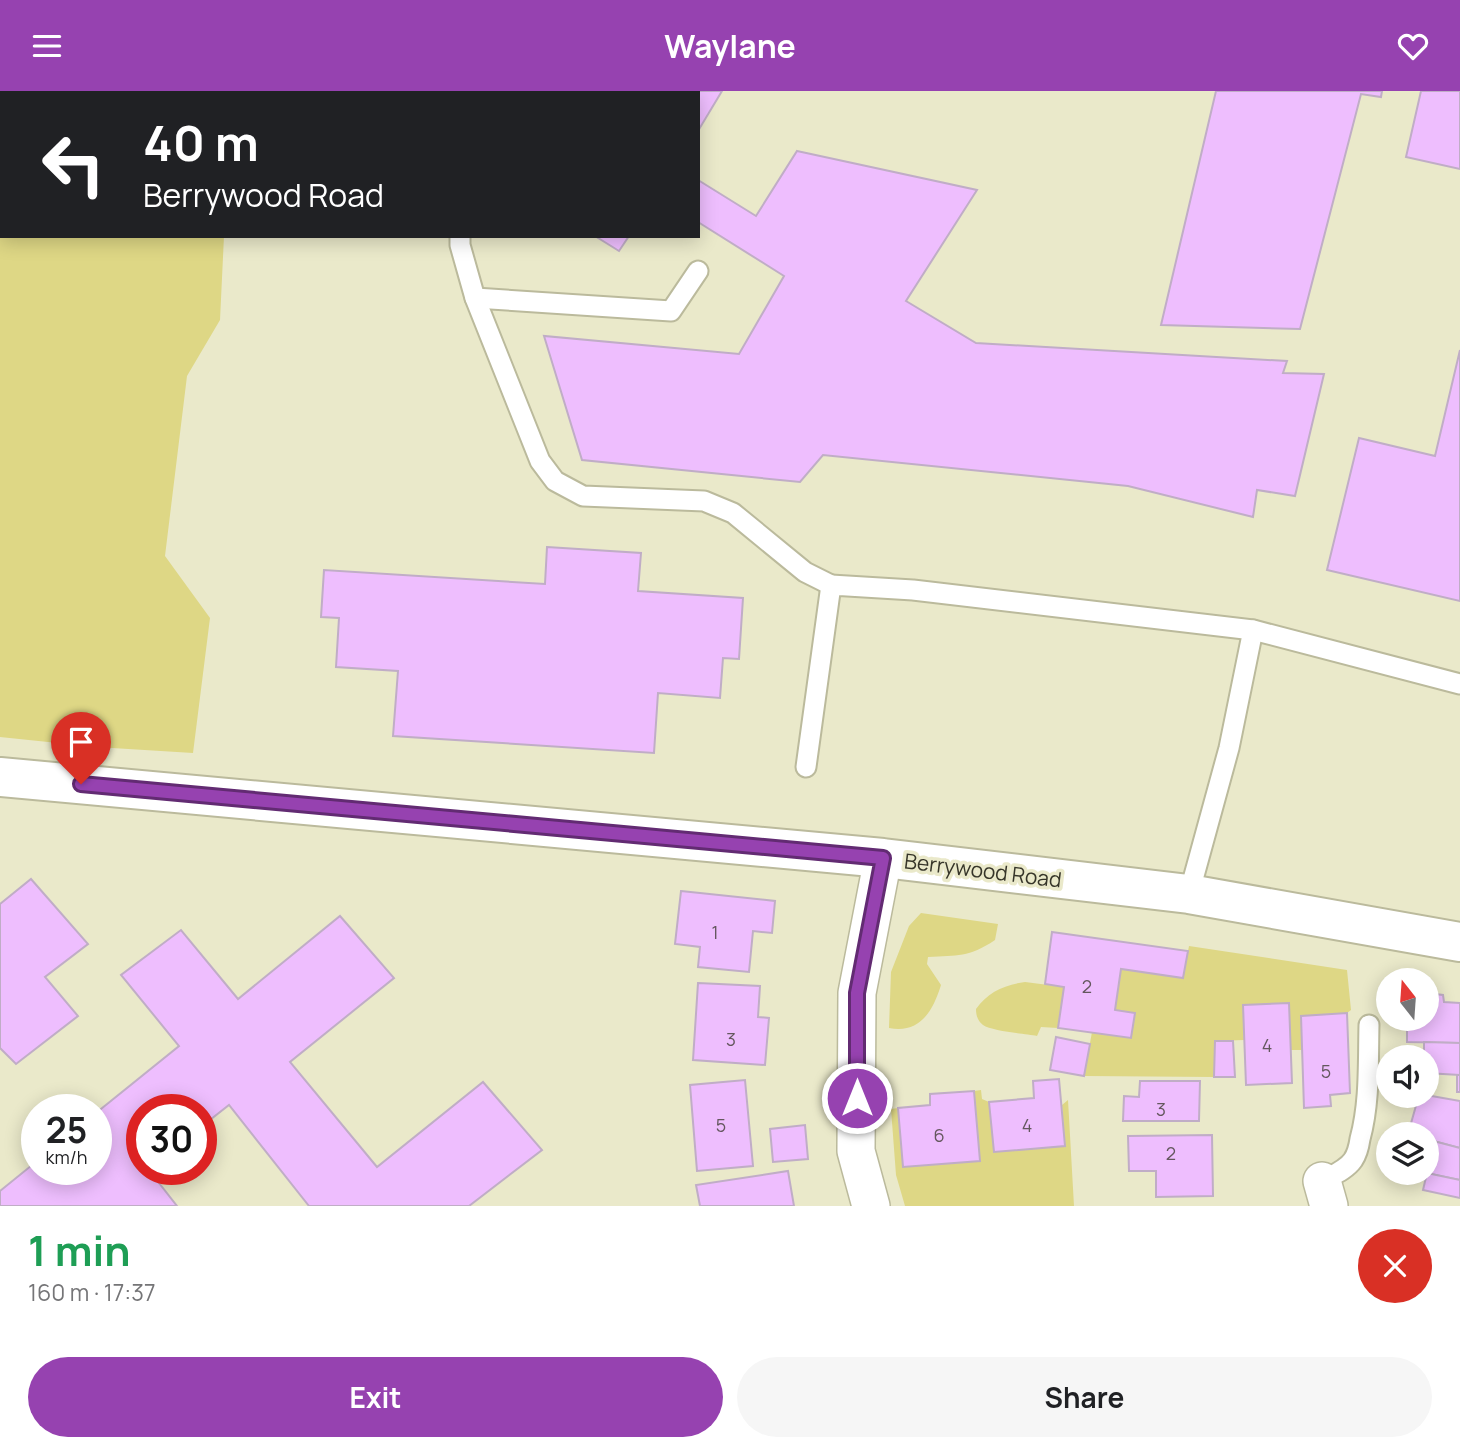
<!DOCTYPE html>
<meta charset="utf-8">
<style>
body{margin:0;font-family:Manrope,sans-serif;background:#f6f6f6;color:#202124;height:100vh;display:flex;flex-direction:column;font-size:26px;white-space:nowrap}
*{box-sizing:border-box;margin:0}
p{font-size:23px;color:#757577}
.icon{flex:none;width:38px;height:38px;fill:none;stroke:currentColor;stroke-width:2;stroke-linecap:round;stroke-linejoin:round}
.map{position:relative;height:1115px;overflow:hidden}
.sheet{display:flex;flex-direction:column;background:#fff;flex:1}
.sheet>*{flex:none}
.guide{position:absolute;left:0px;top:0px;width:700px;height:147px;box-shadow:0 4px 18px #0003;background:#202124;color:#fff;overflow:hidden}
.needle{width:46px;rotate:343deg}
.buttons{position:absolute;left:1376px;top:877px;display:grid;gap:14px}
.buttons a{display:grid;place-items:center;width:63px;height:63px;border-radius:50%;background:#fff;box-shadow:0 4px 18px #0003;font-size:35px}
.speed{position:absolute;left:21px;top:1003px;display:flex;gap:14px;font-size:35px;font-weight:700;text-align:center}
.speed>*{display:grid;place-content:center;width:91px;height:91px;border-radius:50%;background:#fff;box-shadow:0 4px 18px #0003;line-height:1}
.speed small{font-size:18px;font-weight:400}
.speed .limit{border:10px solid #d22;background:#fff;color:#111}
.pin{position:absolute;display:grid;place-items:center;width:60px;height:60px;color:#fff;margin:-72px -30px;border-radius:50% 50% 50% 0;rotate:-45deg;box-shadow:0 0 7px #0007}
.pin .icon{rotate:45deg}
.me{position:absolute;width:77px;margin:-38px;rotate:0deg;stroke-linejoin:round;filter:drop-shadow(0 0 5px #0008)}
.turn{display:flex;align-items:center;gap:24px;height:147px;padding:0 28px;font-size:32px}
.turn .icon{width:91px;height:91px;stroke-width:2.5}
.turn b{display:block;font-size:49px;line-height:60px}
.round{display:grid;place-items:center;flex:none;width:74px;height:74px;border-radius:37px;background:#f6f6f6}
.overview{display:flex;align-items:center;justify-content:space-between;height:119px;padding:0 28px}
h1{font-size:42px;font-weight:700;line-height:52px;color:#1e9e55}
.primary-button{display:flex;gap:14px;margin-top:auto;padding:14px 28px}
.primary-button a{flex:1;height:80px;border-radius:42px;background:#9642b0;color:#fff;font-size:28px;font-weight:700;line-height:80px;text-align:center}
.primary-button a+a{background:#f6f6f6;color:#202124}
header{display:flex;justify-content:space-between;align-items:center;height:91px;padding:0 28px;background:#9642b0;color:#fff;font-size:32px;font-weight:700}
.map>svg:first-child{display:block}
</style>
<header><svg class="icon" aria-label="menu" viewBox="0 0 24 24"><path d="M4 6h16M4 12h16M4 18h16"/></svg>Waylane<svg class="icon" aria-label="heart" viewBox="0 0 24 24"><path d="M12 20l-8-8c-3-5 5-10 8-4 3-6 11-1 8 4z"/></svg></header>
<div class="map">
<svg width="1460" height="1115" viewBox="0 0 1460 1115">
<rect width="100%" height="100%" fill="#eae9ca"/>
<g fill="#ded785">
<path d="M 0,0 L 531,0 L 530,2 L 2,2 L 2,145 L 224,145 L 220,229 L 187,285 L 165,465 L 210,527 L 193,662 L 96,656 L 0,646 Z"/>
<path d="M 921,822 L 998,833 L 995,849 C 968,867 958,864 928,866 L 927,873 L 941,894 C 933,920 920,943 889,937 L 891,881 L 909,835 Z"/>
<path d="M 1189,855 L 1347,879 L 1351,919 L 1347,922 L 1301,925 L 1302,959 L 1291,959 L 1289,912 L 1243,914 L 1244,949 L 1215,950 L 1214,986 L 1084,985 L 1092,941 L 1131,947 L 1135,922 L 1115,919 L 1121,878 L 1183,887 Z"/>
<path d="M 1025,891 L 1064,896 L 1058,937 L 1041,936 L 1037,945 C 1025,943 992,940 983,934 C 978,930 976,925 976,918 C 988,901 1004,894 1025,891 Z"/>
<path d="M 981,999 L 982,1008 L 989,1011 L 994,1061 L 1065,1055 L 1062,1014 L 1068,1009 L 1074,1115 L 905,1115 L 896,1084 L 891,1018 L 898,1017 L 903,1076 L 979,1070 L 974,1000 Z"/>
</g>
<g fill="#eebefe" stroke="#c0adc6" stroke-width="2">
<path d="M 570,0 L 722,0 L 698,40 L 698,2 L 569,2 Z"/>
<path d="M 1216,0 L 1382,0 L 1381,6 L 1361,3 L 1300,238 L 1161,234 Z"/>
<path d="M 1421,0 L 1460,0 L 1460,78 L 1406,66 Z"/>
<path d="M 797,60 L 977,99 L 906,210 L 976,252 L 1287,270 L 1283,282 L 1324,283 L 1295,405 L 1257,399 L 1253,426 L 1128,395 L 823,364 L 800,391 L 582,369 L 544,245 L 739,263 L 784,185 L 698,131 L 698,89 L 756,125 Z"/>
<path d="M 595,145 L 629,145 L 619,160 Z"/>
<path d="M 1460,259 L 1460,510 L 1327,479 L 1359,347 L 1435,365 Z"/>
<path d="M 547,456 L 641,462 L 638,500 L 743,507 L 739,568 L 723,567 L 720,607 L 658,602 L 654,662 L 393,645 L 398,580 L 336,576 L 339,527 L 321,526 L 324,479 L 545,493 Z"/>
<path d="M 31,788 L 88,853 L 45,886 L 78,925 L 16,973 L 0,957 L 0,813 Z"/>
<path d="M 681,800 L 775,810 L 772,842 L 753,840 L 749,881 L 698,876 L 700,856 L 675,853 Z"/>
<path d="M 340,825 L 394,887 L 290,971 L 377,1076 L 483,991 L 542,1059 L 469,1115 L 309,1115 L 229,1014 L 201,1036 L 201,1018 L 142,1018 L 142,1078 L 148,1078 L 177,1115 L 0,1115 L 0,1100 L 37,1070 L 37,1078 L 96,1078 L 96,1022 L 179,955 L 121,884 L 181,839 L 238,908 Z"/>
<path d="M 1052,841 L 1188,860 L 1183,887 L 1121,878 L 1115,919 L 1135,922 L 1131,947 L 1058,937 L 1064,896 L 1045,893 Z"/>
<path d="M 698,892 L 760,895 L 758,926 L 769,927 L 765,974 L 693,969 Z"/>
<path d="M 1426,902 L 1443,904 L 1444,911 L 1460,912 L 1460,952 L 1407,951 L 1407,928 L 1426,928 Z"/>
<path d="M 1289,912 L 1292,992 L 1246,994 L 1243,914 Z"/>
<path d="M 1347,922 L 1350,1002 L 1330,1004 L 1331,1015 L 1304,1017 L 1301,925 Z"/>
<path d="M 1056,946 L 1090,953 L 1084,985 L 1050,979 Z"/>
<path d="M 1215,950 L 1233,950 L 1235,986 L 1214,986 Z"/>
<path d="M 1424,951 L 1460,952 L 1460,984 L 1426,982 L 1426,966 L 1424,966 Z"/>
<rect x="1457" y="984" width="3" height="17"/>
<path d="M 1059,988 L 1065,1055 L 994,1061 L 989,1011 L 1034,1007 L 1033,990 Z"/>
<path d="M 745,989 L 753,1075 L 697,1080 L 690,994 Z"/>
<path d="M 1140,990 L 1200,990 L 1199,1030 L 1123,1030 L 1124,1005 L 1139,1006 Z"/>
<path d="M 974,1000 L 980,1070 L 903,1076 L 898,1017 L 930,1014 L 930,1003 Z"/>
<path d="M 1419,1004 L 1426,1004 L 1460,1010 L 1460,1057 L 1426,1048 L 1426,1043 L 1408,1043 Z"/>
<path d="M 805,1034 L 808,1068 L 773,1071 L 770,1038 Z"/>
<path d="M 1212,1044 L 1213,1105 L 1156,1106 L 1156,1080 L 1129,1080 L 1128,1045 Z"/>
<path d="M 1426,1048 L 1460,1057 L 1460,1089 L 1426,1082 Z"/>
<path d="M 788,1080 L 794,1115 L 700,1115 L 696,1094 Z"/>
<path d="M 1427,1082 L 1460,1089 L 1460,1107 L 1423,1099 Z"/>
</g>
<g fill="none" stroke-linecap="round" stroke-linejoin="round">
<defs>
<g id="lane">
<path d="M 460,145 L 460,154 L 475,207 L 540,370 L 555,390 L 583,405 L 704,410 L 733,422 L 805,481 L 831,494"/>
<path d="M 475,207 L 671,220 L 698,180"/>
<path d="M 806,676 L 831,494 L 913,499 L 1253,539 L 1460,593"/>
<path d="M 1189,803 L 1229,657 L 1253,539"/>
<path d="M 1322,1090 C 1333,1084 1346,1079 1353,1069 C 1357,1063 1359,1055 1360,1048 C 1370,1011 1368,972 1369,934"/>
</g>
<g id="street">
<path d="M 1322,1090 L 1329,1115"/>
<path d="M 871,1115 L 856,1060 L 857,902 L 883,767"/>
</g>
<path id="secondary" d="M 0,686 L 883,767 L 1189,803 L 1460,851"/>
</defs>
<use href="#lane" stroke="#bbba9c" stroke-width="23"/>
<use href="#street" stroke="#bbba9c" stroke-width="40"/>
<use href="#secondary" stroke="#bbba9c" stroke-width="42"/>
<use href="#lane" stroke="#fff" stroke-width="19"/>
<use href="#street" stroke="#fff" stroke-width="37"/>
<use href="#secondary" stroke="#fff" stroke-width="38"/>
</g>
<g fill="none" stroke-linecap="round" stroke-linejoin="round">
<defs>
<path id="route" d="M 81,693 L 883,767 L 857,902 L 857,1007"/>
</defs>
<use href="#route" stroke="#622b72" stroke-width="18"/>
<use href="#route" stroke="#9642b0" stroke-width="12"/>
</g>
<g text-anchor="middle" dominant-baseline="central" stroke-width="7" stroke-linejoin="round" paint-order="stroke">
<g font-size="18" fill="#64575e">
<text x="715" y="841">1</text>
<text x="1087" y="895">2</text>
<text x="731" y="948">3</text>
<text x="1267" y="954">4</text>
<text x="1326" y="980">5</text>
<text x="1161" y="1018">3</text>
<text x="721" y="1034">5</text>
<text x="1027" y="1034">4</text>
<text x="939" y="1044">6</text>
<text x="1171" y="1062">2</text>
</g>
<g font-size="21" fill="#363529" stroke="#eae9ca">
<text transform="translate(983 779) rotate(7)">Berrywood Road</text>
</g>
</g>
</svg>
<div class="buttons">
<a><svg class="needle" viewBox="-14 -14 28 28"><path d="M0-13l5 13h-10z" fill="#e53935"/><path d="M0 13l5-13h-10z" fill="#757577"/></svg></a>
<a><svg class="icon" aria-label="sound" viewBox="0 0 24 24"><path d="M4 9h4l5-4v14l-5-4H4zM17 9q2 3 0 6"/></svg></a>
<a><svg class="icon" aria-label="layers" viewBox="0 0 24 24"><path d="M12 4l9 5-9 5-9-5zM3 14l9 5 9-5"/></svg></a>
</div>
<div class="speed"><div>25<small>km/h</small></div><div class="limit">30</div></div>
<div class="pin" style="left:81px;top:693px;background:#d93025"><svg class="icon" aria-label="arrive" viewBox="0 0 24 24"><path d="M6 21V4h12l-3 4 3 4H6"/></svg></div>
<svg class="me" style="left:857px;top:1007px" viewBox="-20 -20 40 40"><circle r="17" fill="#9642b0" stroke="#fff" stroke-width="3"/><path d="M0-11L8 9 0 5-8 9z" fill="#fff"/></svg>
<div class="guide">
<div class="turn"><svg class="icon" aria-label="left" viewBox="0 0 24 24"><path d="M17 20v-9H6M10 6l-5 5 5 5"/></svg><div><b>40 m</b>Berrywood Road</div></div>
</div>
</div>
<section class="sheet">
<div class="overview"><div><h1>1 min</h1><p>160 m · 17:37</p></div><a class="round" style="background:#d93025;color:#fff"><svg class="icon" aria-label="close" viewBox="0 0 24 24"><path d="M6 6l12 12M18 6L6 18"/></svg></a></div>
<div class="primary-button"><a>Exit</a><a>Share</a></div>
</section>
